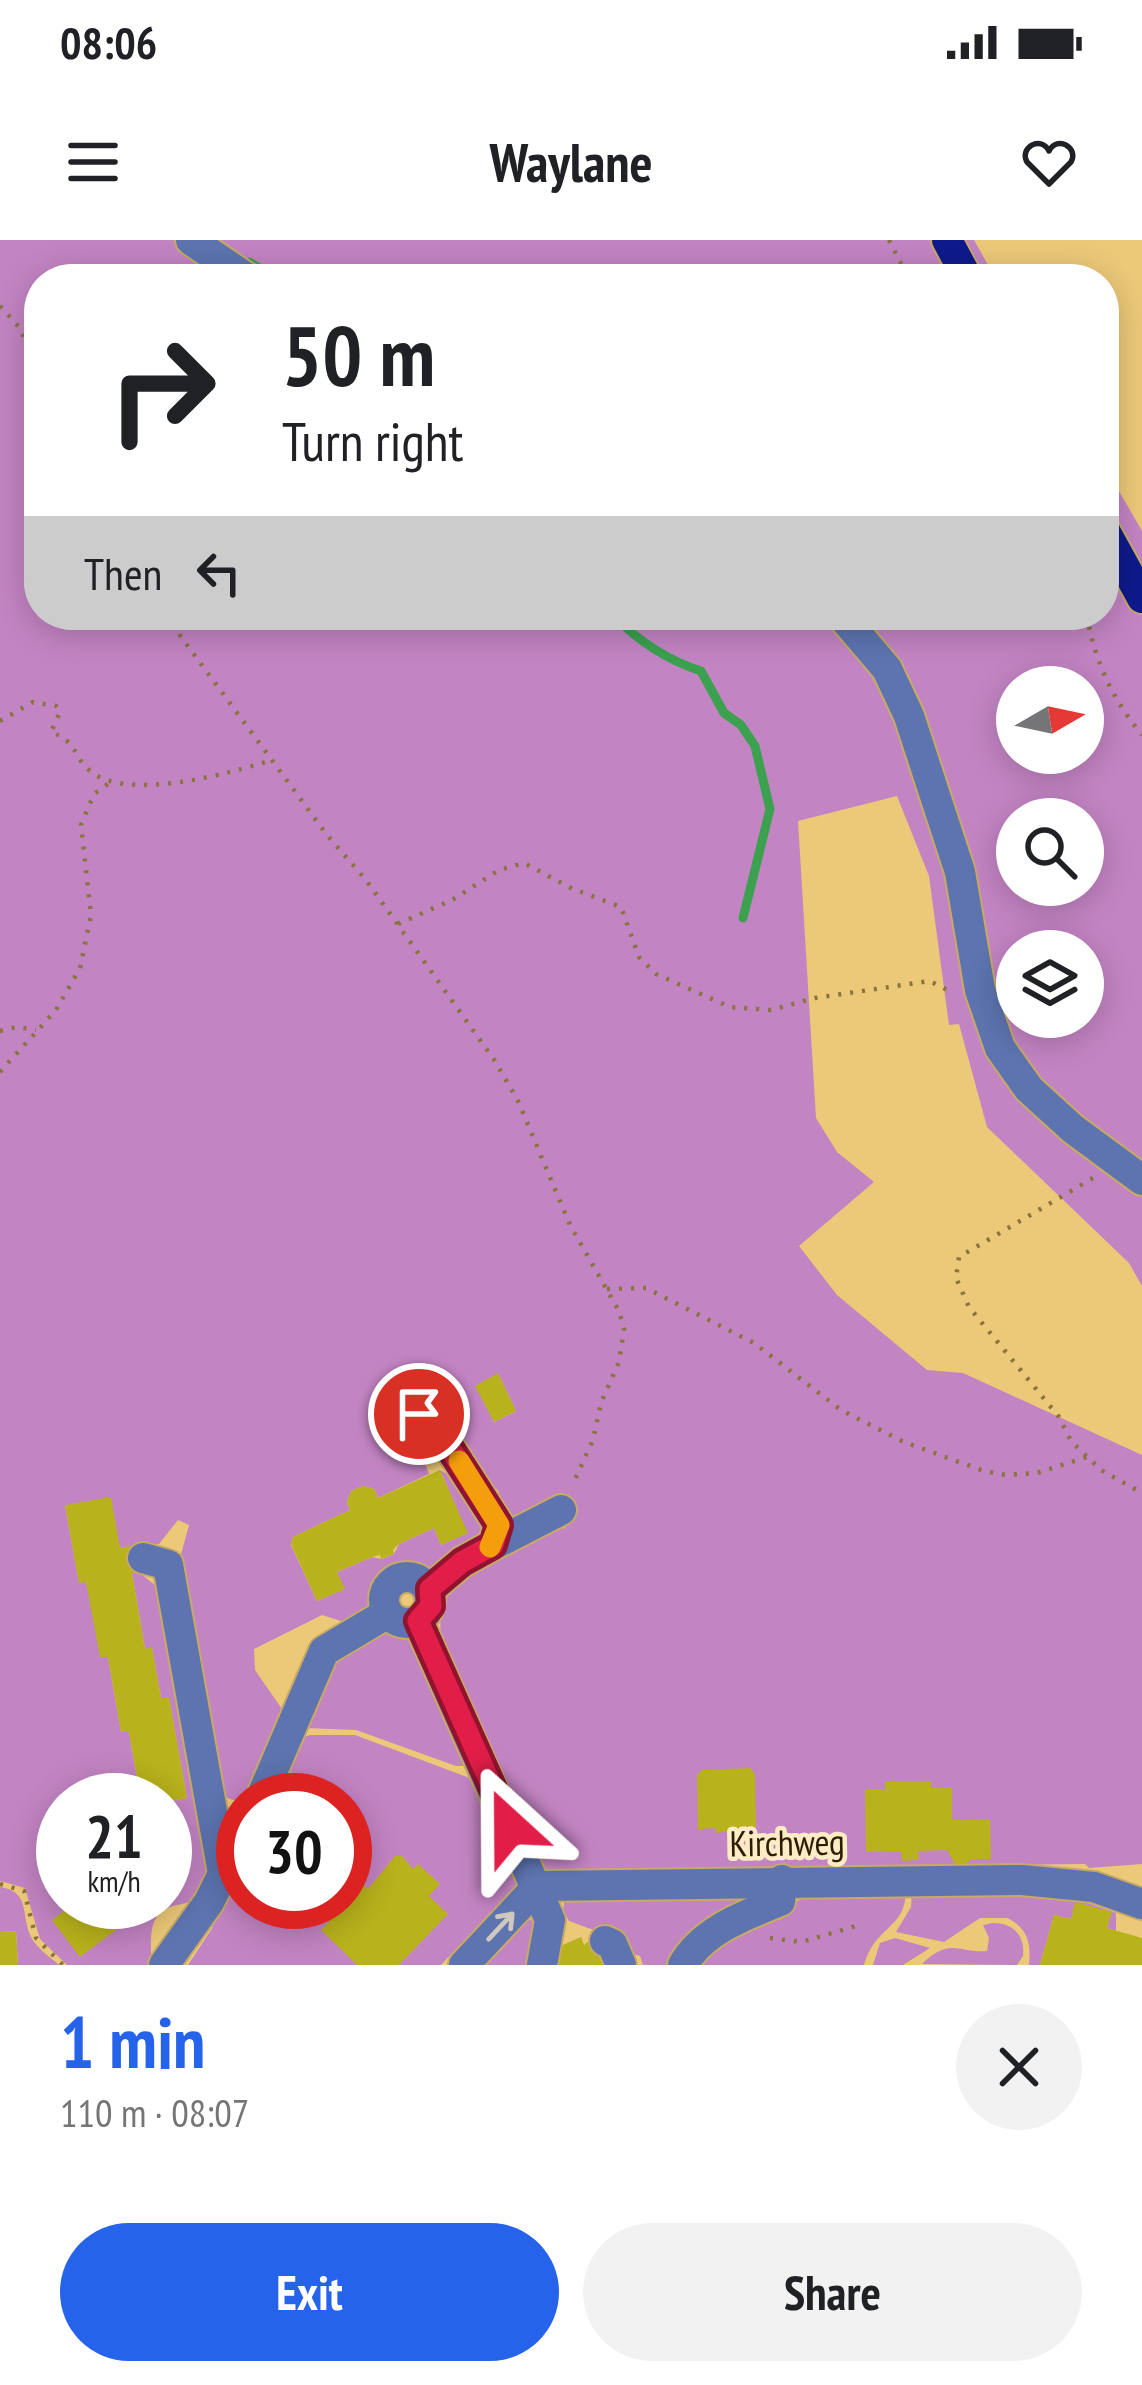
<!DOCTYPE html>
<meta charset="utf-8">
<style>
body{margin:0;font-family:"PT Sans Narrow",sans-serif;background:#f2f2f2;color:#202124;height:100vh;display:flex;flex-direction:column;font-size:45px;white-space:nowrap}
*{box-sizing:border-box;margin:0}
p{font-size:39px;color:#757577}
.icon{flex:none;width:66px;height:66px;fill:none;stroke:currentColor;stroke-width:2;stroke-linecap:round;stroke-linejoin:round}
.map{position:relative;height:1725px;overflow:hidden}
.panel{display:flex;flex-direction:column;background:#fff;flex:1}
.panel>*{flex:none}
.banner{position:absolute;left:24px;top:24px;width:1095px;height:366px;border-radius:48px;box-shadow:0 6px 30px #0003;background:#fff;color:#202124;overflow:hidden}
.needle{width:78px;rotate:81deg}
.buttons{position:absolute;left:996px;top:426px;display:grid;gap:24px}
.buttons a{display:grid;place-items:center;width:108px;height:108px;border-radius:50%;background:#fff;box-shadow:0 6px 30px #0003;font-size:60px}
.speed{position:absolute;left:36px;top:1533px;display:flex;gap:24px;font-size:60px;font-weight:700;text-align:center}
.speed>*{display:grid;place-content:center;width:156px;height:156px;border-radius:50%;background:#fff;box-shadow:0 6px 30px #0003;line-height:1}
.speed small{font-size:30px;font-weight:400}
.speed .limit{border:18px solid #d22;background:#fff;color:#111}
.pin{position:absolute;display:grid;place-items:center;width:102px;height:102px;color:#fff;margin:-51px;border:6px solid #fff;border-radius:50%;box-shadow:0 3px 12px #0007}
.me{position:absolute;width:132px;margin:-66px;rotate:336deg;stroke-linejoin:round;filter:drop-shadow(0 0 9px #0008)}
.turn{display:flex;align-items:center;gap:42px;height:252px;padding:0 60px;font-size:54px}
.turn .icon{width:156px;height:156px;stroke-width:2.5}
.turn b{display:block;font-size:84px;line-height:102px}
.then{display:flex;align-items:center;height:114px;padding:0 60px;background:#0003;gap:24px;font-size:45px}
.round{display:grid;place-items:center;flex:none;width:126px;height:126px;border-radius:63px;background:#f2f2f2}
.summary{display:flex;align-items:center;justify-content:space-between;height:204px;padding:0 60px}
h1{font-size:72px;font-weight:800;line-height:90px;color:#2563eb}
.primary-button{display:flex;gap:24px;margin-top:auto;padding:24px 60px}
.primary-button a{flex:1;height:138px;border-radius:72px;background:#2563eb;color:#fff;font-size:48px;font-weight:800;line-height:138px;text-align:center}
.primary-button a+a{background:#f2f2f2;color:#202124}
.status{display:flex;justify-content:space-between;align-items:center;height:84px;padding:0 60px;background:#fff;direction:ltr}
.status svg{height:33px;fill:currentColor}
header{display:flex;justify-content:space-between;align-items:center;height:156px;padding:0 60px;background:#fff;font-size:54px;font-weight:800}
.map>svg:first-child{display:block}
</style>
<div class="status"><b>08:06</b><svg viewBox="0 0 49 12"><path d="M0 12V9h3v3zM5 12V6h3v6zM10 12V3h3v9zM15 12V0h3v12zM26 1h20v11H26zM47 4h2v5h-2z"/></svg></div>
<header><svg class="icon" aria-label="menu" viewBox="0 0 24 24"><path d="M4 6h16M4 12h16M4 18h16"/></svg>Waylane<svg class="icon" aria-label="heart" viewBox="0 0 24 24"><path d="M12 20l-8-8c-3-5 5-10 8-4 3-6 11-1 8 4z"/></svg></header>
<div class="map">
<svg width="1142" height="1725" viewBox="0 0 1142 1725">
<rect width="100%" height="100%" fill="#ecc979"/>
<g fill="#c384c3" fill-rule="evenodd">
<path d="M 0,0 L 974,0 L 996,39 L 39,39 L 39,375 L 1104,375 L 1104,225 L 1142,291 L 1142,1046 L 1129,1023 L 987,887 L 959,784 L 949,785 L 929,636 L 897,556 L 798,581 L 816,878 L 837,912 L 874,942 L 799,1006 L 837,1055 L 927,1130 L 963,1133 L 1142,1215 L 1142,1624 L 1089,1628 L 1085,1624 L 545,1630 L 444,1411 C 423,1334 495,1320 550,1291 L 565,1288 L 571,1272 L 562,1253 L 550,1265 L 509,1285 L 498,1250 L 480,1238 L 444,1153 L 403,1161 L 429,1234 L 378,1258 L 374,1249 L 363,1246 L 351,1251 L 347,1262 L 350,1270 L 293,1297 L 291,1305 L 317,1361 L 344,1349 L 337,1332 L 372,1317 L 382,1319 L 394,1314 L 399,1304 L 434,1288 L 441,1305 L 467,1293 L 440,1230 L 462,1243 L 486,1283 L 479,1301 L 429,1333 L 419,1332 L 408,1321 L 379,1333 C 381,1362 367,1370 344,1382 L 322,1375 L 254,1409 L 255,1430 L 284,1472 L 253,1554 C 239,1563 231,1562 219,1552 L 184,1347 L 185,1325 L 180,1318 L 189,1285 L 178,1280 L 159,1304 L 120,1308 L 65,1265 L 79,1342 L 86,1342 L 108,1417 L 121,1492 L 129,1492 L 141,1560 L 63,1560 L 63,1662 L 165,1662 L 165,1562 L 187,1558 L 169,1458 L 161,1458 L 152,1408 L 145,1409 L 132,1333 L 139,1332 L 163,1352 L 211,1632 L 201,1657 C 191,1663 184,1663 173,1666 C 145,1674 152,1703 151,1725 L 67,1725 L 40,1699 L 25,1648 L 0,1641 ZM 1017,447 L 1083,447 L 1083,513 L 1017,513 ZM 1017,579 L 1083,579 L 1083,645 L 1017,645 ZM 1017,711 L 1083,711 L 1083,777 L 1017,777 ZM 498,1134 L 516,1171 L 494,1182 L 476,1146 Z"/>
<path d="M 384,1390 L 402,1393 L 414,1406 L 469,1526 L 456,1526 L 356,1490 L 305,1488 L 328,1424 Z"/>
<path d="M 310,1495 L 355,1495 L 475,1540 L 520,1642 L 441,1725 L 188,1725 L 213,1687 L 203,1687 L 243,1614 L 243,1662 L 345,1662 L 345,1560 L 269,1560 L 300,1498 Z"/>
<path d="M 0,1647 C 34,1652 18,1680 35,1703 C 41,1711 51,1718 59,1725 L 18,1725 L 16,1691 L 0,1692 Z"/>
<path d="M 906,1651 C 905,1690 875,1685 864,1725 L 691,1725 L 779,1670 L 816,1652 Z"/>
<path d="M 912,1651 L 1065,1655 L 1116,1673 L 1116,1691 L 1107,1688 L 1111,1672 L 1071,1679 L 1054,1675 L 1040,1725 L 1029,1725 C 1031,1706 1029,1688 1007,1678 L 980,1678 L 944,1702 L 896,1692 L 911,1667 Z"/>
<path d="M 761,1653 L 673,1725 L 643,1725 L 640,1716 L 630,1713 L 615,1698 L 569,1681 L 563,1670 L 565,1658 Z"/>
<path d="M 525,1678 L 537,1682 L 534,1725 L 479,1725 Z"/>
<path d="M 993,1683 C 1013,1683 1025,1695 1023,1716 L 1017,1725 L 922,1724 C 951,1696 959,1714 987,1711 L 989,1698 L 983,1685 Z"/>
<path d="M 895,1698 L 930,1708 L 903,1725 L 873,1725 L 880,1703 Z"/>
</g>
<g fill="none" stroke-linecap="round" stroke-linejoin="round">
<g stroke="#3ba14e" stroke-width="9">
<path d="M 249,22 L 279,39"/>
<path d="M 613,375 C 638,401 667,420 701,431 L 724,473 L 741,485 L 755,506 L 770,569 L 743,678"/>
</g>
</g>
<g fill="#b8b21c">
<path d="M 498,1133 L 516,1171 L 494,1182 L 475,1146 Z"/>
<path d="M 440,1230 L 468,1293 L 441,1305 L 434,1288 L 399,1304 L 393,1310 L 394,1314 L 381,1319 L 380,1315 L 372,1317 L 337,1332 L 345,1349 L 317,1361 L 291,1304 L 293,1297 L 350,1270 L 347,1262 L 351,1251 L 363,1246 L 374,1249 L 378,1258 Z"/>
<path d="M 111,1257 L 120,1308 L 134,1305 L 139,1332 L 132,1333 L 145,1409 L 152,1407 L 161,1458 L 169,1457 L 187,1558 L 165,1562 L 141,1560 L 129,1492 L 121,1492 L 108,1417 L 100,1417 L 86,1342 L 79,1343 L 65,1265 Z"/>
<path d="M 750,1528 L 755,1534 L 756,1587 L 716,1593 L 716,1588 L 698,1589 L 697,1535 L 702,1530 Z"/>
<path d="M 931,1541 L 931,1548 L 952,1547 L 952,1580 L 990,1579 L 991,1619 L 970,1619 L 965,1628 L 957,1628 L 947,1610 L 918,1611 L 919,1620 L 902,1621 L 901,1611 L 866,1612 L 865,1549 L 885,1549 L 885,1542 Z"/>
<path d="M 395,1616 L 402,1616 L 413,1629 L 418,1624 L 440,1644 L 429,1656 L 448,1674 L 399,1725 L 357,1725 L 321,1690 L 336,1674 L 331,1669 L 337,1662 L 345,1662 L 345,1654 L 359,1640 L 368,1649 Z"/>
<path d="M 76,1662 L 153,1662 L 80,1717 L 52,1680 Z"/>
<path d="M 1075,1662 L 1112,1672 L 1107,1688 L 1142,1698 L 1142,1725 L 1040,1725 L 1054,1675 L 1071,1679 Z"/>
<path d="M 16,1691 L 18,1725 L 0,1725 L 0,1692 Z"/>
<path d="M 581,1697 L 584,1705 L 591,1699 L 609,1725 L 555,1725 L 549,1711 Z"/>
</g>
<g fill="none" stroke-linecap="round" stroke-linejoin="round">
<defs>
<g id="minor">
<path d="M 191,0 L 248,39"/>
<path d="M 841,375 L 887,429 L 909,476 L 960,632 L 980,750 L 1000,808 L 1029,849 L 1073,889 L 1142,940"/>
<path d="M 419,1174 L 446,1202 L 499,1285 L 493,1305 L 462,1322 L 430,1349"/>
<path d="M 493,1305 L 561,1270"/>
<path d="M 143,1318 L 168,1325 L 223,1633"/>
<circle cx="407" cy="1360" r="23"/>
<path d="M 418,1381 L 550,1680 L 542,1725"/>
<path d="M 260,1560 L 324,1411 L 386,1374"/>
<path d="M 605,1701 L 612,1704 L 621,1725"/>
<path d="M 164,1725 L 209,1662 L 243,1594"/>
<path d="M 464,1725 L 538,1646 L 1022,1640 L 1094,1647 L 1142,1664"/>
<path d="M 683,1725 C 703,1690 744,1676 780,1661 L 782,1640"/>
</g>
<g id="major">
<path d="M 947,0 L 968,39"/>
<path d="M 1104,289 L 1142,358"/>
</g>
</defs>
<use href="#minor" stroke="#c9aa63" stroke-width="34"/>
<use href="#major" stroke="#c9aa63" stroke-width="34"/>
<g stroke="#8a733c" stroke-width="4.5" stroke-dasharray="3 9" stroke-linecap="butt">
<path d="M 889,0 L 909,39"/>
<path d="M 0,66 L 20,88 L 39,134"/>
<path d="M 165,375 L 327,595 L 366,640 L 495,821 L 518,861 L 570,985 L 619,1071 L 624,1089 L 619,1122 L 601,1163 L 593,1200 L 572,1246"/>
<path d="M 1087,375 C 1094,420 1113,460 1142,495"/>
<path d="M 0,481 L 33,462 L 56,466 L 60,472 L 51,492 C 78,502 72,515 89,530 C 126,563 230,533 272,520"/>
<path d="M 398,684 L 452,660 L 499,630 L 524,623 L 573,649 L 621,667 L 639,717 L 656,734 L 730,767 L 771,770 L 815,758 L 930,741 L 949,751"/>
<path d="M 0,791 L 16,787 L 36,790"/>
<path d="M 0,832 L 56,770 L 80,728 L 91,675 L 81,585 L 94,554 L 112,541"/>
<path d="M 1093,938 L 959,1017 L 956,1038 L 969,1067 L 1059,1177 L 1071,1201 L 1101,1230 L 1142,1253"/>
<path d="M 607,1049 L 646,1048 L 754,1103 L 841,1170 L 904,1202 L 984,1231 L 1006,1235 L 1037,1233 L 1087,1217"/>
<path d="M 0,1644 L 24,1651 L 36,1698 L 63,1725"/>
<path d="M 770,1698 L 802,1702 L 859,1685"/>
</g>
<use href="#minor" stroke="#5d74b0" stroke-width="30"/>
<use href="#major" stroke="#0e1a8c" stroke-width="30"/>
</g>
<defs><path id="oneway-shaft" d="M-6 0H5M1.5-3L5.5 0L1.5 3" fill="none" stroke-width="1.6" stroke-linecap="round" stroke-linejoin="round" transform="scale(3)"/></defs>
<use stroke="#cec8bf" href="#oneway-shaft" transform="translate(501 1686) rotate(-47)"/>
<g fill="none" stroke-linecap="round" stroke-linejoin="round">
<defs>
<path id="route" d="M 419,1174 L 446,1202 L 499,1285 L 493,1305 L 462,1322 L 430,1349 L 431,1366 L 418,1381 L 510,1587"/>
</defs>
<use href="#route" stroke="#92132f" stroke-width="30"/>
<use href="#route" stroke="#e11d48" stroke-width="21"/>
<path stroke="#f59e0b" stroke-width="21" d="M 459,1221 L 499,1285 L 490,1307"/>
</g>
<g text-anchor="middle" dominant-baseline="central" stroke-width="9" stroke-linejoin="round" paint-order="stroke">
<g font-size="36" fill="#2a1d00" stroke="#feecc6">
<text transform="translate(787 1602) rotate(-1)">Kirchweg</text>
</g>
</g>
</svg>
<div class="buttons">
<a><svg class="needle" viewBox="-14 -14 28 28"><path d="M0-13l5 13h-10z" fill="#e53935"/><path d="M0 13l5-13h-10z" fill="#757577"/></svg></a>
<a><svg class="icon" aria-label="search" viewBox="0 0 24 24"><circle cx="10" cy="10" r="6"/><path d="M15 15l6 6"/></svg></a>
<a><svg class="icon" aria-label="layers" viewBox="0 0 24 24"><path d="M12 4l9 5-9 5-9-5zM3 14l9 5 9-5"/></svg></a>
</div>
<div class="speed"><div>21<small>km/h</small></div><div class="limit">30</div></div>
<div class="pin" style="left:419px;top:1174px;background:#d93025"><svg class="icon" aria-label="arrive" viewBox="0 0 24 24"><path d="M6 21V4h12l-3 4 3 4H6"/></svg></div>
<svg class="me" style="left:510px;top:1587px" viewBox="-20 -20 40 40"><path d="M0-17L14 15 0 8-14 15z" fill="#e11d48" stroke="#fff" stroke-width="4"/></svg>
<div class="banner">
<div class="turn"><svg class="icon" aria-label="right" viewBox="0 0 24 24"><path d="M7 20v-9h11M14 6l5 5-5 5"/></svg><div><b>50 m</b>Turn right</div></div>
<div class="then">Then<svg class="icon" aria-label="left" viewBox="0 0 24 24"><path d="M17 20v-9H6M10 6l-5 5 5 5"/></svg></div>
</div>
</div>
<section class="panel">
<div class="summary"><div><h1>1 min</h1><p>110 m · 08:07</p></div><a class="round"><svg class="icon" aria-label="close" viewBox="0 0 24 24"><path d="M6 6l12 12M18 6L6 18"/></svg></a></div>
<div class="primary-button"><a>Exit</a><a>Share</a></div>
</section>
